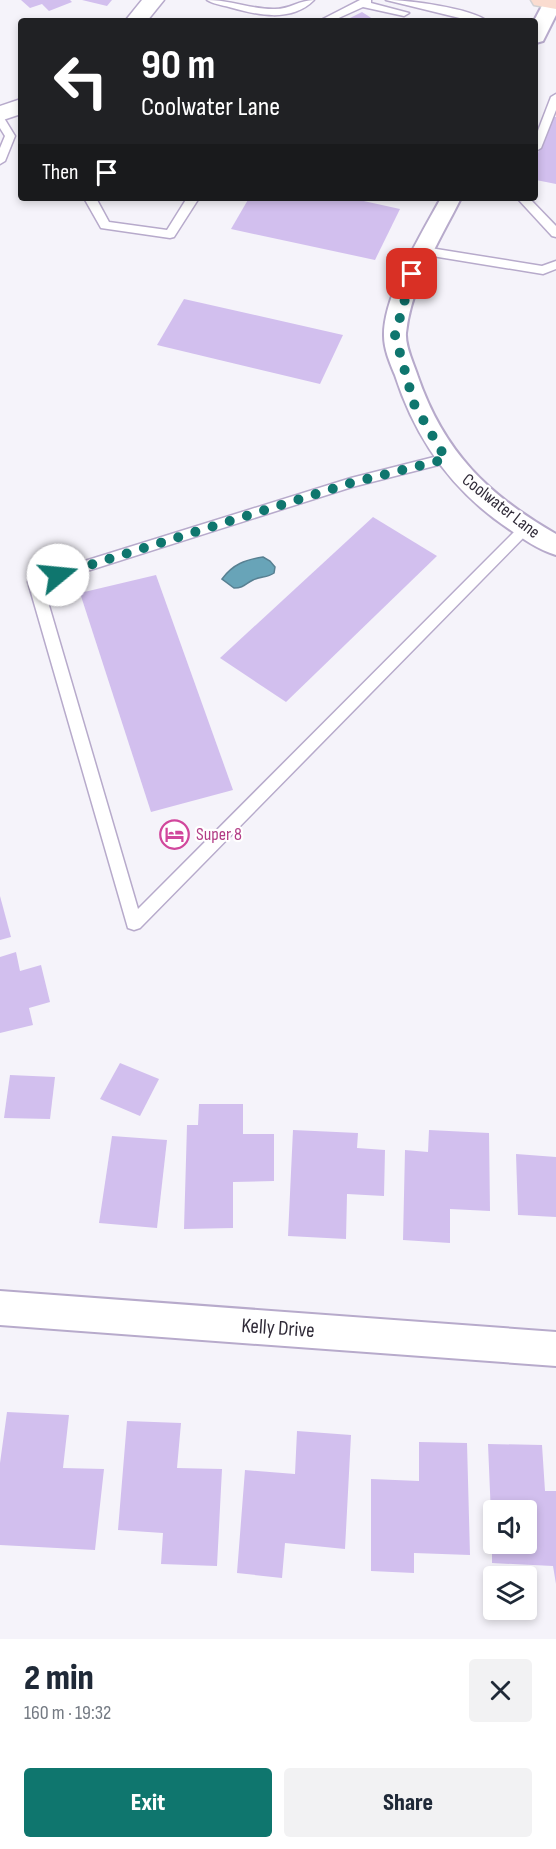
<!DOCTYPE html>
<meta charset="utf-8">
<style>
body{margin:0;font-family:"Sofia Sans Condensed",sans-serif;background:#f2f2f3;color:#1f2937;height:100vh;display:flex;flex-direction:column;font-size:22px;white-space:nowrap}
*{box-sizing:border-box;margin:0}
p{font-size:20px;color:#747a83}
.icon{flex:none;width:33px;height:33px;fill:none;stroke:currentColor;stroke-width:2;stroke-linecap:round;stroke-linejoin:round}
.map{position:relative;height:1639px;overflow:hidden}
.sheet{display:flex;flex-direction:column;background:#fff;flex:1}
.sheet>*{flex:none}
.banner{position:absolute;left:18px;top:18px;width:520px;height:183px;border-radius:6px;box-shadow:0 3px 9px #0003;background:#202124;color:#fff;overflow:hidden}
.controls{position:absolute;left:483px;top:1500px;display:grid;gap:12px}
.controls a{display:grid;place-items:center;width:54px;height:54px;border-radius:6px;background:#fff;box-shadow:0 3px 9px #0003;font-size:30px}
.pin{position:absolute;display:grid;place-items:center;width:51px;height:51px;color:#fff;margin:-26px;border-radius:12px;box-shadow:0 3px 9px #0006}
.me{position:absolute;width:66px;margin:-33px;rotate:73deg;stroke-linejoin:round;filter:drop-shadow(0 0 4px #0008)}
.turn{display:flex;align-items:center;gap:21px;height:126px;padding:0 24px;font-size:27px}
.turn .icon{width:78px;height:78px;stroke-width:2.5}
.turn b{display:block;font-size:42px;line-height:51px}
.then{display:flex;align-items:center;height:57px;padding:0 24px;background:#0003;gap:12px;font-size:22px}
.round{display:grid;place-items:center;flex:none;width:63px;height:63px;border-radius:6px;background:#f2f2f3}
.headline{display:flex;align-items:center;justify-content:space-between;height:102px;padding:0 24px}
h1{font-size:36px;font-weight:800;line-height:45px}
.action{display:flex;gap:12px;margin-top:auto;padding:12px 24px}
.action a{flex:1;height:69px;border-radius:6px;background:#0f766e;color:#fff;font-size:24px;font-weight:800;line-height:69px;text-align:center}
.action a+a{background:#f2f2f3;color:#1f2937}
.map>svg:first-child{display:block}
</style>
<div class="map">
<svg width="556" height="1639" viewBox="0 0 556 1639">
<rect width="100%" height="100%" fill="#f5f3fa"/>
<path fill="#68a4b8" stroke="#588092" stroke-width="1.5" d="M 263,557 L 270,561 L 275,567 L 274,573 C 267,578 261,576 253,580 C 245,584 244,588 234,588 L 222,579 C 233,564 245,560 263,557 Z"/>
<g fill="#d2bfee">
<path d="M 21,0 L 70,0 L 72,2 L 49,11 L 42,4 L 30,8 Z"/>
<path d="M 82,0 L 112,0 L 107,6 Z"/>
<path d="M 362,12 L 376,21 L 344,21 Z"/>
<path d="M 552,117 L 556,117 L 556,184 L 536,180 L 536,158 Z"/>
<path d="M 249,198 L 350,198 L 400,209 L 375,260 L 231,229 Z"/>
<path d="M 184,299 L 343,335 L 320,384 L 157,345 Z"/>
<path d="M 373,517 L 437,556 L 286,702 L 220,658 Z"/>
<path d="M 156,575 L 233,790 L 151,812 L 80,593 Z"/>
<path d="M 0,896 L 11,937 L 0,940 Z"/>
<path d="M 16,952 L 20,971 L 41,965 L 50,1002 L 29,1008 L 33,1025 L 0,1033 L 0,957 Z"/>
<path d="M 120,1063 L 159,1079 L 140,1116 L 100,1099 Z"/>
<path d="M 10,1075 L 55,1077 L 50,1119 L 4,1118 Z"/>
<path d="M 199,1104 L 243,1104 L 243,1134 L 274,1134 L 274,1181 L 233,1182 L 233,1228 L 184,1229 L 187,1125 L 198,1125 Z"/>
<path d="M 293,1130 L 358,1133 L 357,1148 L 385,1150 L 384,1196 L 347,1194 L 346,1239 L 288,1236 Z"/>
<path d="M 429,1130 L 489,1133 L 490,1211 L 450,1209 L 450,1243 L 403,1240 L 405,1150 L 428,1152 Z"/>
<path d="M 112,1136 L 167,1140 L 157,1228 L 99,1223 Z"/>
<path d="M 516,1154 L 556,1157 L 556,1217 L 518,1215 Z"/>
<path d="M 7,1412 L 69,1415 L 63,1468 L 104,1469 L 95,1550 L 0,1545 L 0,1463 Z"/>
<path d="M 127,1421 L 181,1423 L 177,1468 L 222,1469 L 217,1566 L 161,1564 L 163,1533 L 118,1530 Z"/>
<path d="M 297,1431 L 351,1435 L 345,1549 L 285,1543 L 282,1578 L 237,1573 L 245,1470 L 295,1474 Z"/>
<path d="M 419,1442 L 467,1443 L 470,1555 L 414,1553 L 414,1573 L 371,1571 L 371,1479 L 419,1481 Z"/>
<path d="M 488,1444 L 542,1445 L 545,1491 L 556,1491 L 556,1584 L 553,1566 L 492,1563 L 492,1544 L 526,1544 L 526,1510 L 494,1510 L 494,1539 L 492,1539 Z"/>
</g>
<g fill="none" stroke-linecap="round" stroke-linejoin="round">
<defs>
<g id="lane">
<path d="M 207,0 C 230,0 250,9 273,9 C 289,10 299,0 314,0 C 291,23 257,15 229,7 C 222,5 213,4 207,0 Z"/>
<path d="M 360,0 L 371,0 L 371,3 L 409,13 L 404,16 L 363,7 L 332,21 L 319,21 Z"/>
<path d="M 386,0 C 409,0 470,8 487,21 L 472,21 Z"/>
<path d="M 556,94 L 556,110 L 541,148 L 536,151 L 536,136 L 551,97 Z"/>
<path d="M 0,117 L 4,118 L 15,136 L 5,161 L 0,164 L 0,148 L 5,136 L 0,128 Z"/>
<path d="M 84,198 L 96,198 L 109,222 L 167,230 L 187,198 L 199,198 L 174,237 L 170,238 L 101,228 Z"/>
<path d="M 517,198 L 529,198 L 556,226 L 556,237 L 552,236 Z"/>
<path d="M 424,247 L 542,266 L 556,261 L 556,269 L 543,274 L 420,254 L 418,251 Z"/>
<path d="M 446,454 L 450,456 L 452,459 L 450,462 L 352,487 L 43,585 L 138,909 L 520,526 L 530,526 L 532,529 L 140,928 L 134,930 L 128,928 L 28,582 L 30,578 L 351,478 Z"/>
</g>
<g id="street">
<path d="M 545,0 L 556,0 L 556,15 L 543,41 L 536,43 L 534,21 Z"/>
<path d="M 441,198 L 461,198 C 440,240 411,285 406,333 C 405,347 414,364 418,377 C 444,452 488,495 556,534 L 556,555 C 539,550 523,539 509,529 C 452,491 416,440 395,375 C 390,363 384,349 384,336 C 383,296 422,233 441,198 Z"/>
<path d="M 0,1291 L 556,1332 L 556,1366 L 0,1325 Z"/>
</g>
<g id="secondary">
<path d="M 142,0 L 164,0 L 147,21 L 125,21 Z"/>
<path d="M 21,99 L 21,114 L 0,121 L 0,106 Z"/>
</g>
<path id="primary" d="M 531,0 L 556,0 L 556,9 L 534,5 Z"/>
</defs>
<use href="#lane" stroke="#b7aacb" stroke-width="3"/>
<use href="#street" stroke="#b7aacb" stroke-width="4"/>
<use href="#secondary" stroke="#b7aacb" stroke-width="3"/>
<use href="#primary" stroke="#d2d1d3" stroke-width="3"/>
<use href="#lane" fill="#fff" fill-rule="evenodd"/>
<use href="#street" fill="#fff" fill-rule="evenodd"/>
<use href="#secondary" fill="#fff" fill-rule="evenodd"/>
<use href="#primary" fill="#fadcd0" fill-rule="evenodd"/>
</g>
<g fill="none" stroke-linecap="round" stroke-linejoin="round">
<path stroke="#0f766e" stroke-width="10" stroke-dasharray="0 18" d="M 58,575 L 351,483 L 446,459 L 414,404 L 395,335 L 412,274"/>
</g>
<defs>
<symbol id="hotel-ring" viewBox="-11 -11 22 22"><circle r="9.5" fill="#fff" stroke="#d1479c" stroke-width="1.5"/><path d="M-6-4.5h1.5V1H6V5H4.5V3h-9V5H-6ZM-4 0a1.8 1.8 0 1 1 3.6 0ZM.5 0V-2.5h3Q6-2.5 6 0Z" fill="#d1479c"/></symbol>
</defs>
<g fill-rule="evenodd">
<use href="#hotel-ring" x="158" y="818" width="33" height="33"/>
</g>
<g text-anchor="middle" dominant-baseline="central" stroke-width="4.5" stroke-linejoin="round" paint-order="stroke">
<g font-size="18" fill="#312c39" stroke="#fff">
<text transform="translate(501 506) rotate(38)">Coolwater Lane</text>
</g>
<g font-size="18" fill="#b23c85" stroke="#fff" text-anchor="start">
<text x="196" y="834">Super 8</text>
</g>
<g font-size="21" fill="#312c39" stroke="#fff">
<text transform="translate(278 1328) rotate(4)">Kelly Drive</text>
</g>
</g>
</svg>
<div class="controls">
<a><svg class="icon" aria-label="sound" viewBox="0 0 24 24"><path d="M4 9h4l5-4v14l-5-4H4zM17 9q2 3 0 6"/></svg></a>
<a><svg class="icon" aria-label="layers" viewBox="0 0 24 24"><path d="M12 4l9 5-9 5-9-5zM3 14l9 5 9-5"/></svg></a>
</div>
<div class="pin" style="left:412px;top:274px;background:#d93025"><svg class="icon" aria-label="arrive" viewBox="0 0 24 24"><path d="M6 21V4h12l-3 4 3 4H6"/></svg></div>
<svg class="me" style="left:58px;top:575px" viewBox="-20 -20 40 40"><circle r="19" fill="#fff"/><path d="M0-13L10 11 0 6-10 11z" fill="#0f766e"/></svg>
<div class="banner">
<div class="turn"><svg class="icon" aria-label="left" viewBox="0 0 24 24"><path d="M17 20v-9H6M10 6l-5 5 5 5"/></svg><div><b>90 m</b>Coolwater Lane</div></div>
<div class="then">Then<svg class="icon" aria-label="arrive" viewBox="0 0 24 24"><path d="M6 21V4h12l-3 4 3 4H6"/></svg></div>
</div>
</div>
<section class="sheet">
<div class="headline"><div><h1>2 min</h1><p>160 m · 19:32</p></div><a class="round"><svg class="icon" aria-label="close" viewBox="0 0 24 24"><path d="M6 6l12 12M18 6L6 18"/></svg></a></div>
<div class="action"><a>Exit</a><a>Share</a></div>
</section>
